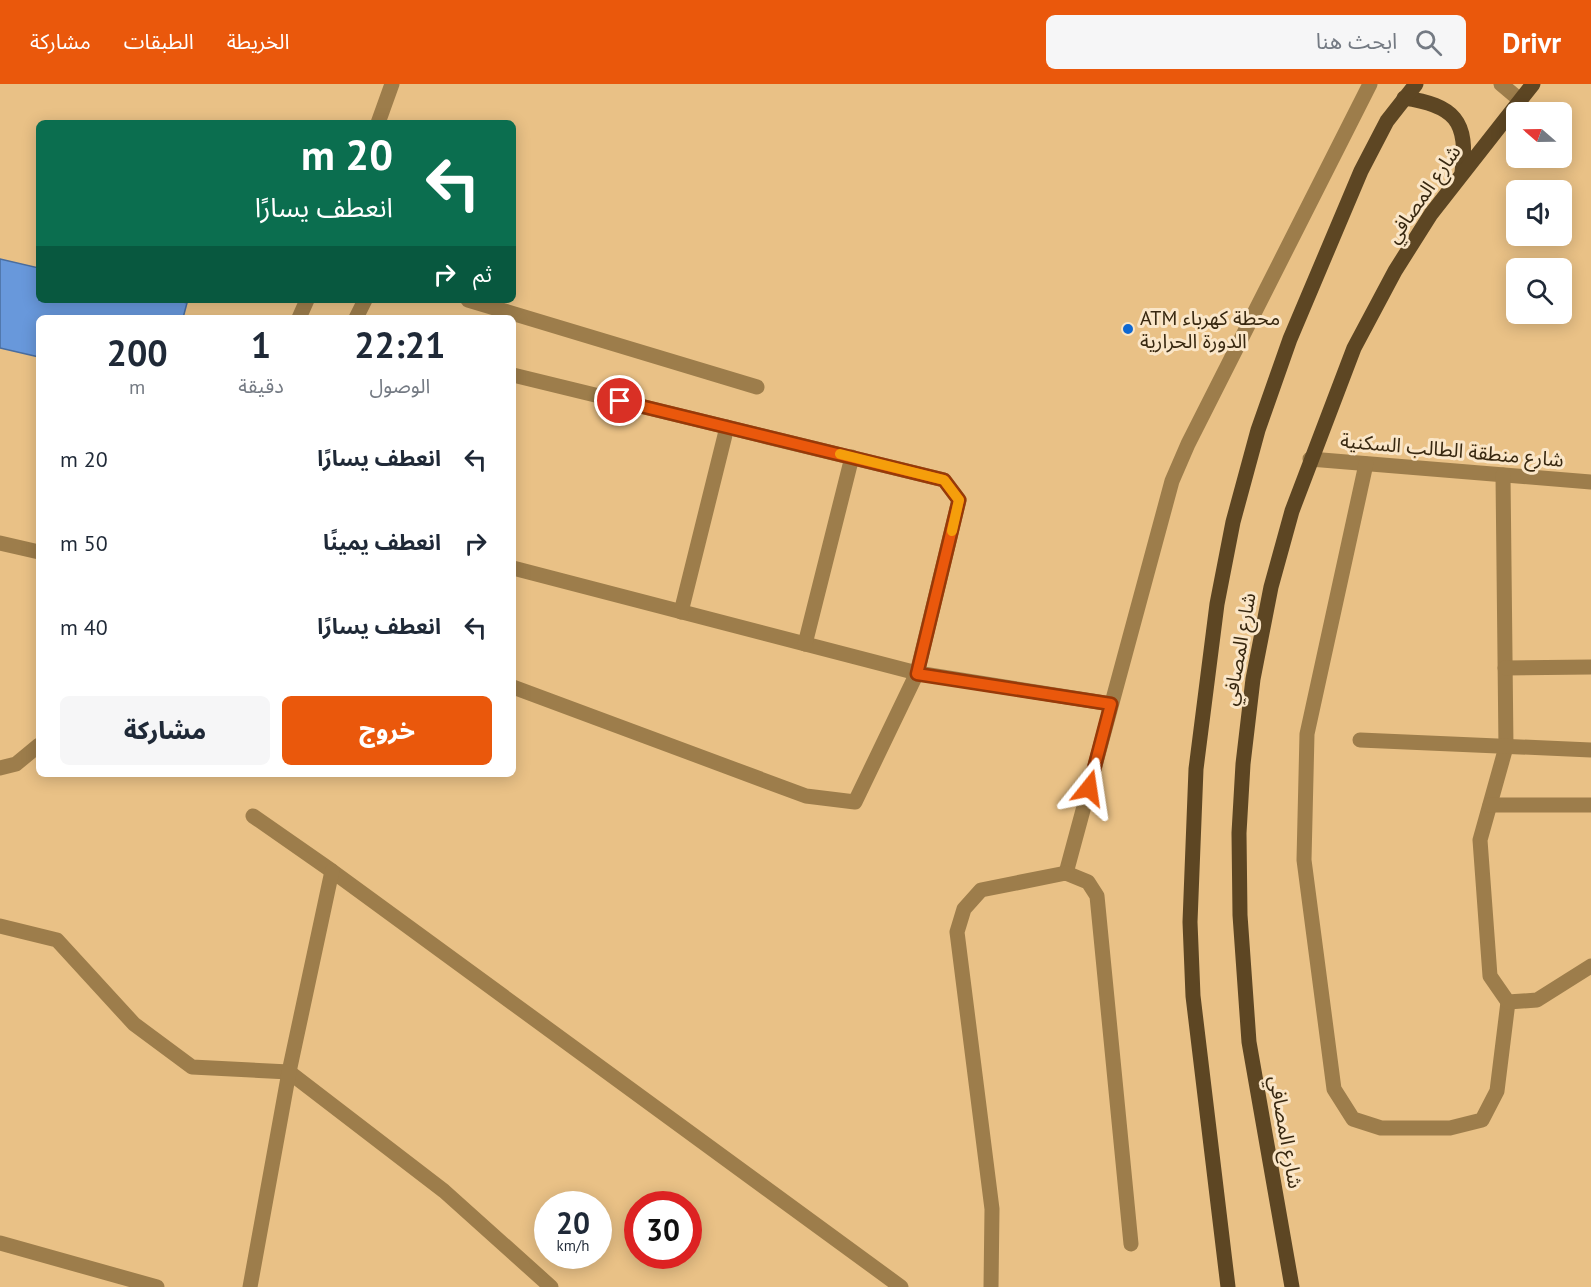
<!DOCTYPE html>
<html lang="ar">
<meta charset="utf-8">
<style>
body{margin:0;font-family:"PT Sans","Noto Sans Arabic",sans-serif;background:#f6f6f7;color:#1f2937;direction:rtl;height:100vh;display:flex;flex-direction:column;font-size:22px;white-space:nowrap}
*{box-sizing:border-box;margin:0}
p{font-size:20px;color:#747a83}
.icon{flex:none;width:33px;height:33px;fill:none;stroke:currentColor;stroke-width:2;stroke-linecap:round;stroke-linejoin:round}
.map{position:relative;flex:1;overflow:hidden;direction:ltr}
.panel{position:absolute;left:36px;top:231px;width:480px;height:462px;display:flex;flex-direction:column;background:#fff;border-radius:9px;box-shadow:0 3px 15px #0003;direction:rtl}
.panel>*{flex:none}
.banner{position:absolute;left:36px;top:36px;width:480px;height:183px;border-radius:9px;box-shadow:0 3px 15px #0003;direction:rtl;background:#0b6e4f;color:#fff;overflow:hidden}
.needle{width:39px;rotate:290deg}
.buttons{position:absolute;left:1506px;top:18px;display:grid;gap:12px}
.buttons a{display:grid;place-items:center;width:66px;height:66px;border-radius:9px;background:#fff;box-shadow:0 3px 15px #0003;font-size:30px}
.speed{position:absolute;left:534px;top:1107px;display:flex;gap:12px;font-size:30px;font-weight:700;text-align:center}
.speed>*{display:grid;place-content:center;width:78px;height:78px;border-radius:50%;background:#fff;box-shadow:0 3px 15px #0003;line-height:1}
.speed small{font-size:15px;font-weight:400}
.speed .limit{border:9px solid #d22;background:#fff;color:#111}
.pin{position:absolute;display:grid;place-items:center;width:51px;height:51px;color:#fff;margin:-26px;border:3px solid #fff;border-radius:50%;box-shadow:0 2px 6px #0007}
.me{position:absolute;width:66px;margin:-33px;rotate:15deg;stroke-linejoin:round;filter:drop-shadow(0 0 4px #0008)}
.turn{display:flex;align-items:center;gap:21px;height:126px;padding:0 24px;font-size:27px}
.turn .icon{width:78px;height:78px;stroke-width:2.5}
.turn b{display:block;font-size:42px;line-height:51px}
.then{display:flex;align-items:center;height:57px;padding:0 24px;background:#0003;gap:12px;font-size:22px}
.eta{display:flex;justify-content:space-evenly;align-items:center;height:102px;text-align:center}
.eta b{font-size:36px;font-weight:800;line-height:42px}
.cta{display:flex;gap:12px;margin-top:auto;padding:12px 24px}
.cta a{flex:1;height:69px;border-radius:9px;background:#ea580c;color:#fff;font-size:24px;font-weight:800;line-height:69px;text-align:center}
.cta a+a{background:#f6f6f7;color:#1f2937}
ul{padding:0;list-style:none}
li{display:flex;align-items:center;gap:18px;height:84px;padding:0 24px}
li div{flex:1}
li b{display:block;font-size:22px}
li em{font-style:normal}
header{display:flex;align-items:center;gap:36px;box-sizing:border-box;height:84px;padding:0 30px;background:#ea580c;color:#fff}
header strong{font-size:28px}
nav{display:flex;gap:33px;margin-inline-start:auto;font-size:21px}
.search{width:420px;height:54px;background:#f6f6f7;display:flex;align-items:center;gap:15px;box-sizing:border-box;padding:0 21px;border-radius:9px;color:#747a83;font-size:22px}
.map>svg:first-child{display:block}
</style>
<header>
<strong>Drivr</strong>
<div class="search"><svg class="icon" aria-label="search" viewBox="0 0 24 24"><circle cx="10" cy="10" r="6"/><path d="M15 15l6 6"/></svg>ابحث هنا</div>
<nav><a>الخريطة</a><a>الطبقات</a><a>مشاركة</a></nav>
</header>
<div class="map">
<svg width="1591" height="1203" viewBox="0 0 1591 1203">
<rect width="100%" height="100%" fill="#e9c186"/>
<path fill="#6898db" stroke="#496d9f" stroke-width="1.5" d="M 0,175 L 39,184 L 39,216 L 175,216 L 187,219 L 183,234 L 39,234 L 39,273 L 0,264 Z"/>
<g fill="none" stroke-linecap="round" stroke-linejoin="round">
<g stroke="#9d7d4b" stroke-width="15">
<path d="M 1501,0 L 1520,16"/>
<path d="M 378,39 L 392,0"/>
<path d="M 468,216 L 757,303"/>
<path d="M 299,234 L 307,216"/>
<path d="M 356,234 L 365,216"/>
<path d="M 513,291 L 944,396 L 959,416 L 917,589 L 513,484"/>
<path d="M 1310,375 L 1591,398"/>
<path d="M 1366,380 L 1307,650 L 1304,776 L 1334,1005 L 1353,1035 L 1381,1044 L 1450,1044 L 1482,1036 L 1497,1007 L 1508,918"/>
<path d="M 1503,391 L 1506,663 L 1480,756 L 1490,892 L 1508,918 L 1537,916 L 1591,882"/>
<path d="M 0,459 L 39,468"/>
<path d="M 681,528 L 727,343"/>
<path d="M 805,560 L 852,373"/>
<path d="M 1505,584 L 1591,583"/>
<path d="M 513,603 L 806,712 L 855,718 L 917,589 L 1111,620"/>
<path d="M 1360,656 L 1591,666"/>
<path d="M 0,684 L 16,680 L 39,661"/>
<path d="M 1490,721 L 1591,721"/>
<path d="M 253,732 L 332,787 L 901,1203"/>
<path d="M 1066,789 L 1172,397 L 1188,360 L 1370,0"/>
<path d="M 0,842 L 57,856 L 134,940 L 192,983 L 289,988 L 444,1107 L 551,1203"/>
<path d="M 0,1159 L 157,1203"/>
<path d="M 250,1203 L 289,988 L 332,787"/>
<path d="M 991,1203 L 992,1125 L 957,848 L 964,825 L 981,806 L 1066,789 L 1088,798 L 1097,812 L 1131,1160"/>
</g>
<g stroke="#5d4623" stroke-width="15">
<path d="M 1404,14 C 1454,21 1469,37 1462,88"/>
<path d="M 1228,1203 L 1193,912 L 1190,838 L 1196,685 L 1217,520 L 1233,438 L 1258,346 L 1290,255 L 1361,87 L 1387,37 L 1416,0"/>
<path d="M 1292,1203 L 1249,958 L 1240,831 L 1239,749 L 1243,680 L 1253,595 L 1271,503 L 1292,427 L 1354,264 L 1395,187 L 1431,130 L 1533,0"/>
</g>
</g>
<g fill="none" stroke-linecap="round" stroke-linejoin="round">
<defs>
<path id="route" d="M 620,317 L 944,396 L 959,416 L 917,590 L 1111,620 L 1089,704"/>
</defs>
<use href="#route" stroke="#983908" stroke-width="15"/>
<use href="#route" stroke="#ea580c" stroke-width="10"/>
<path stroke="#f59e0b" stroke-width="10" d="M 840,370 L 944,396 L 959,416 L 952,447"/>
</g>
<circle fill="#0f68d1" stroke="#fae6c8" stroke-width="2" cx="1128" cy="245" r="6"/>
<g text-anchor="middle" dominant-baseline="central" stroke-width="6" stroke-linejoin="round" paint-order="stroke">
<g font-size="20" fill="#382810" stroke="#fae6c8">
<text transform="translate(1423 110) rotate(-55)">شارع المصافي</text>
<text transform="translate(1452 366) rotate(5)">شارع منطقة الطالب السكنية</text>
<text transform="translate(1239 565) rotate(-80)">شارع المصافي</text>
<text transform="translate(1286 1048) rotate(80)">شارع المصافي</text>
</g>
<g font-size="20" fill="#382810" stroke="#fae6c8" text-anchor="start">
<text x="1140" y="234">ATM محطة كهرباء<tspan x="1140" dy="23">الدورة الحرارية</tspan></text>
</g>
</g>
</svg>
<div class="buttons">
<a><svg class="needle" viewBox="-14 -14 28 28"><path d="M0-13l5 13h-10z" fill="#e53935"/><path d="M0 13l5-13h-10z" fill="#747a83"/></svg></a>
<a><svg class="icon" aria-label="sound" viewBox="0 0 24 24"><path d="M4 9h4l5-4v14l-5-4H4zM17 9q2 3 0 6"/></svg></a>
<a><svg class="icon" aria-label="search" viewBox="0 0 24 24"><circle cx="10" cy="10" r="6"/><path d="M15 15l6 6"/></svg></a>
</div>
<div class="speed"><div>20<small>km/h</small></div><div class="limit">30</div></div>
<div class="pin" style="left:620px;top:317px;background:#d93025"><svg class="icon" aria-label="arrive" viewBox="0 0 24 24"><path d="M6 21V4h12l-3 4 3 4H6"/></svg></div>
<svg class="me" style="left:1089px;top:704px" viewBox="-20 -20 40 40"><path d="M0-17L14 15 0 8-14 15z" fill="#ea580c" stroke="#fff" stroke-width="4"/></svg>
<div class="banner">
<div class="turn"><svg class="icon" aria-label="left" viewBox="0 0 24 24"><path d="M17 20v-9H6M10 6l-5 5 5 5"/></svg><div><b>20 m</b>انعطف يسارًا</div></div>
<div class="then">ثم<svg class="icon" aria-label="right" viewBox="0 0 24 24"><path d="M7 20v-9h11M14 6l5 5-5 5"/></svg></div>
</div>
<section class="panel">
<div class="eta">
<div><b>22:21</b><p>الوصول</p></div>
<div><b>1</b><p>دقيقة</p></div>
<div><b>200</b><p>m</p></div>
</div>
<ul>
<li><svg class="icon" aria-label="left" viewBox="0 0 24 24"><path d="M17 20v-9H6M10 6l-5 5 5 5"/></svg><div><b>انعطف يسارًا</b></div><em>20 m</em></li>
<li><svg class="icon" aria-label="right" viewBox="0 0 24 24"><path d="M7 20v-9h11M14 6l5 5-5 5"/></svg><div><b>انعطف يمينًا</b></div><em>50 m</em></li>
<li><svg class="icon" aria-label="left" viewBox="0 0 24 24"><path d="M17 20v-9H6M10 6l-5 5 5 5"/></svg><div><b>انعطف يسارًا</b></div><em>40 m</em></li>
</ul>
<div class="cta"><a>خروج</a><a>مشاركة</a></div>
</section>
</div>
